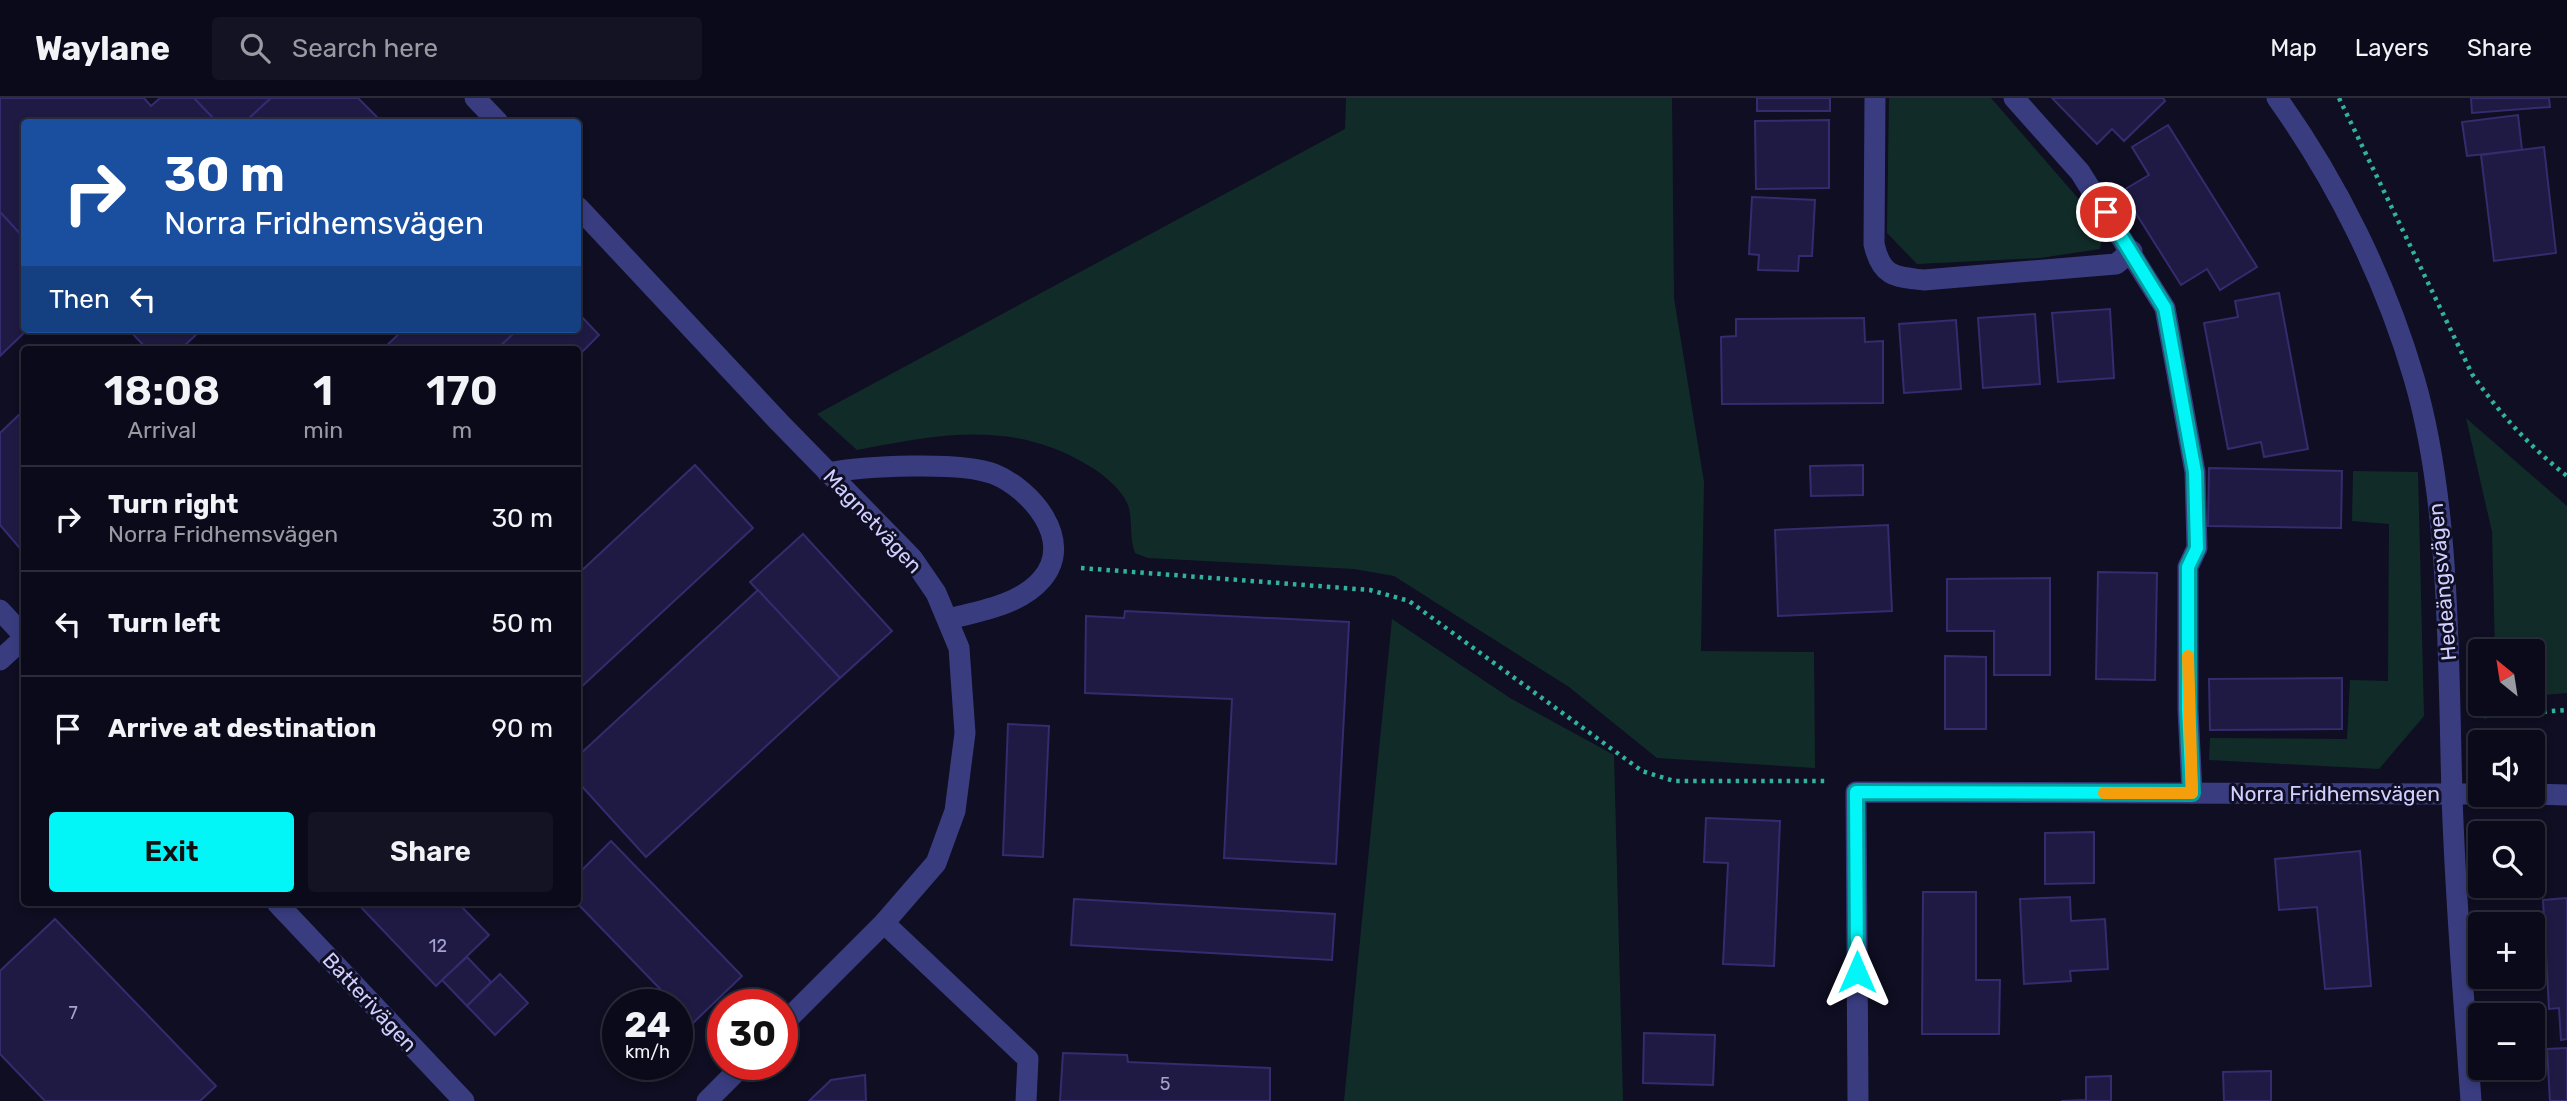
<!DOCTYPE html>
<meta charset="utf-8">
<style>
body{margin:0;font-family:Rubik,sans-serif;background:#141323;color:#f1f3f6;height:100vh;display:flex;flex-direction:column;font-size:26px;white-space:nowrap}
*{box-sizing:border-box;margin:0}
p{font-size:23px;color:#9a9aa2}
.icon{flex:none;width:38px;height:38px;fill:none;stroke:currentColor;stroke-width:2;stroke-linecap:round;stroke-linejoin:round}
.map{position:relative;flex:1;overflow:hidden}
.panel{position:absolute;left:21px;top:248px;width:560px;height:560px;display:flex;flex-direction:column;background:#0b0a1a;border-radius:7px;box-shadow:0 4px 10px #0003,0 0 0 2px #2b2b39}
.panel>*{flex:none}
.top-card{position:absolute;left:21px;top:21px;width:560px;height:214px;border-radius:7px;box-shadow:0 4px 10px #0003,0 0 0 2px #2b2b39;background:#1a4fa0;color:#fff;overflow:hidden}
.needle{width:46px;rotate:330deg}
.controls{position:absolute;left:2468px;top:541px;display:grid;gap:14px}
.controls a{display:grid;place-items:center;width:77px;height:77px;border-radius:7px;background:#0b0a1a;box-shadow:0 4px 10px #0003,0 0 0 2px #2b2b39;font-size:35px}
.speed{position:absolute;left:602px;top:891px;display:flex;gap:14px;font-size:35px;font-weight:700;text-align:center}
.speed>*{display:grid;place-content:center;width:91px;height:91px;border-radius:50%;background:#0b0a1a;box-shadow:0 4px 10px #0003,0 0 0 2px #2b2b39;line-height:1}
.speed small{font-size:18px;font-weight:400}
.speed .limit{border:10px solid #d22;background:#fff;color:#111}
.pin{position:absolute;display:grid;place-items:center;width:60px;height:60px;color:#fff;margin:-30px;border:4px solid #fff;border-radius:50%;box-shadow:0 2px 7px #0007}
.me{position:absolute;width:77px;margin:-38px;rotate:0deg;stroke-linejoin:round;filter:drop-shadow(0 0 5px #0008)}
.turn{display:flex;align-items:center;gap:24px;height:147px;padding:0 28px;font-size:32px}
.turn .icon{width:91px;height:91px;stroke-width:2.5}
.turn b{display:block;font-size:49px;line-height:60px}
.then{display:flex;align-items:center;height:66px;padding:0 28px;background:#0003;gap:14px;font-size:26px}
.eta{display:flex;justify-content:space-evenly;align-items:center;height:119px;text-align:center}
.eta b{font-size:42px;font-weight:600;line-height:49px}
.action{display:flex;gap:14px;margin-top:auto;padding:14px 28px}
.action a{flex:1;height:80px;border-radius:7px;background:#02f6f7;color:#111;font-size:28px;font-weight:600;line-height:80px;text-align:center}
.action a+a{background:#141323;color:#f1f3f6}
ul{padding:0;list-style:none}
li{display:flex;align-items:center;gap:21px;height:105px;padding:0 28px;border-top:2px solid #2b2b39}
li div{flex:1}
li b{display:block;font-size:26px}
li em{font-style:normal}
header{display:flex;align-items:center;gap:42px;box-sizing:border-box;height:98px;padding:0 35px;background:#0b0a1a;border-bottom:2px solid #2b2b39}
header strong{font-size:33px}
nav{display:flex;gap:38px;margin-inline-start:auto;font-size:24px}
.search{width:490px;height:63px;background:#141323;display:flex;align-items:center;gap:18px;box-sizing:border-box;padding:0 24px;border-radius:7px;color:#9a9aa2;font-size:26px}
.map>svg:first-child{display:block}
</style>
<header>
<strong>Waylane</strong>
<div class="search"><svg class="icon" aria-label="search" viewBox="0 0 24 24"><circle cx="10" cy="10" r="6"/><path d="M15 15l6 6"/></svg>Search here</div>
<nav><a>Map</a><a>Layers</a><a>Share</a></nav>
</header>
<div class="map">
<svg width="2567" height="1003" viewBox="0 0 2567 1003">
<rect width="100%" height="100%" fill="#0f0e22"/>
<g fill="#112c28">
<path d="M 1346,0 L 1672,0 L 1674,200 L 1704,384 L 1701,553 L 1814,554 L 1815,670 L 1657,660 L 1569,589 L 1394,478 L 1354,471 L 1148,460 L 1135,455 C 1129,439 1133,422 1128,407 C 1123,393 1104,377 1091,369 C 1015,321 940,336 857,352 L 817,316 L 1345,31 Z"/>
<path d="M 1889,0 L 1991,0 L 2103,129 L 2100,151 L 2040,160 L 1917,166 L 1887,135 Z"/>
<path d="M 2466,320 L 2567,408 L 2567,595 L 2532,598 L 2532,553 L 2495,553 L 2492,434 Z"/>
<path d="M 2353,373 L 2418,374 L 2424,618 L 2379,671 L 2209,662 L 2210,640 L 2347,641 L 2350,582 L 2388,583 L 2389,426 L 2352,423 Z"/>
<path d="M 1392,521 L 1510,600 L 1614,657 L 1623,1003 L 1344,1003 Z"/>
</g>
<g fill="#1e1a43" stroke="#332c6e" stroke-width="2">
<path d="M 0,0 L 144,0 L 151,8 L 160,0 L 194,0 L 217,24 L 24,24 L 24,140 L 0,114 Z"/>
<path d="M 194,0 L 271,0 L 245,24 L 217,24 Z"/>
<path d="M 271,0 L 358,0 L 382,24 L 245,24 Z"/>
<rect x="1757" y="0" width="73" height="13"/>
<path d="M 2052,0 L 2163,0 L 2165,3 L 2124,43 L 2112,31 L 2097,46 Z"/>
<path d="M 2471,0 L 2549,0 L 2550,9 L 2472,15 Z"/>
<path d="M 2518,17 L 2522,52 L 2467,58 L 2462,24 Z"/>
<path d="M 1829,22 L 1829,90 L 1756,91 L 1755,23 Z"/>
<path d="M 2168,27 L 2257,169 L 2220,192 L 2207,171 L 2181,187 L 2122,93 L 2149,77 L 2132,49 Z"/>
<path d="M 2544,49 L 2556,155 L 2494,163 L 2481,57 Z"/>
<path d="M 1752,99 L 1815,102 L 1812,158 L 1799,158 L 1798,173 L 1758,172 L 1759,157 L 1749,156 Z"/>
<path d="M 0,114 L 24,140 L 24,231 L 28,231 L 0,258 Z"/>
<path d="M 2279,195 L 2308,351 L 2264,359 L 2261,344 L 2228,351 L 2204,225 L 2238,219 L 2235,203 Z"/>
<path d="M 2110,211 L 2114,280 L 2058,284 L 2052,215 Z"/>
<path d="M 578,215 L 599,237 L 578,258 L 578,252 L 496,252 L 518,231 L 578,231 Z"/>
<path d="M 2035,216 L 2040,286 L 1983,290 L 1978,220 Z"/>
<path d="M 1864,220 L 1865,244 L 1883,243 L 1883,305 L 1722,306 L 1721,239 L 1736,238 L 1736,221 Z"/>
<path d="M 1956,222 L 1961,291 L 1904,295 L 1899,226 Z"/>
<path d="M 128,231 L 202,231 L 180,252 L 148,252 Z"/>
<path d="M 404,231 L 518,231 L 496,252 L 382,252 Z"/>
<path d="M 24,312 L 24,455 L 0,427 L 0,335 Z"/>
<path d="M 695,367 L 753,430 L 578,592 L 578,476 Z"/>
<path d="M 1863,367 L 1863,397 L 1811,398 L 1810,368 Z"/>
<path d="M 2209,370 L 2342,373 L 2341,430 L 2208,428 Z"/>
<path d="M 1888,427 L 1892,513 L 1778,518 L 1775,432 Z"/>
<path d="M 803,436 L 892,533 L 840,580 L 750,484 Z"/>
<path d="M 2098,474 L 2157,475 L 2155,582 L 2096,581 Z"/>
<path d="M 2050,480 L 2050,577 L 1994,577 L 1994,533 L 1947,533 L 1947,481 Z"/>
<path d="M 758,492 L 840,580 L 646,759 L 578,684 L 578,658 Z"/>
<path d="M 1125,513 L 1349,524 L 1336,766 L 1224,760 L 1232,601 L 1085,595 L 1086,518 L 1124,520 Z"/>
<path d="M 1945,558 L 1986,559 L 1986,631 L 1945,631 Z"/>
<path d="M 2342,580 L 2342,631 L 2210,632 L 2209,581 Z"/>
<path d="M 1008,626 L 1049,628 L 1043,759 L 1003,757 Z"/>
<path d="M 1706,720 L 1780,723 L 1774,868 L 1723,866 L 1728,765 L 1704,764 Z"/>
<path d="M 2094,734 L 2094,785 L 2045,786 L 2045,735 Z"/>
<path d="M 611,743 L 742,878 L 693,925 L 577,805 L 578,776 Z"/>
<path d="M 2360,753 L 2371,888 L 2325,891 L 2317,809 L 2279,812 L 2275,761 Z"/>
<path d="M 1923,794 L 1976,794 L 1976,882 L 2000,882 L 1999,936 L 1922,936 Z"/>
<path d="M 2070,799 L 2071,823 L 2105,821 L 2108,871 L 2070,873 L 2071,883 L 2024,886 L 2020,801 Z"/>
<path d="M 2567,800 L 2567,941 L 2561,942 L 2559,910 L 2549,911 L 2543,802 Z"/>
<path d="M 1074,801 L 1335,816 L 1332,862 L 1071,847 Z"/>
<path d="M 357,805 L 458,805 L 489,837 L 436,888 Z"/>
<path d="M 55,821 L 216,988 L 200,1003 L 45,1003 L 0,956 L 0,873 Z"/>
<path d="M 467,859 L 491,884 L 467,908 L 442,882 Z"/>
<path d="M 500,876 L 528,905 L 495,937 L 467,908 Z"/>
<path d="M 1644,935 L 1715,937 L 1713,987 L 1643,985 Z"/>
<path d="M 2567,950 L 2567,1003 L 2550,1003 L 2547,951 Z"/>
<path d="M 1063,955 L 1127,957 L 1128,964 L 1270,970 L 1270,1003 L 1060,1003 Z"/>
<path d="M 2271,973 L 2271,1003 L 2224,1003 L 2223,974 Z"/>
<path d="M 865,977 L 866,1003 L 809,1003 L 831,982 Z"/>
<path d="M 2111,978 L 2111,1003 L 2061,1003 L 2086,1002 L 2086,979 Z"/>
</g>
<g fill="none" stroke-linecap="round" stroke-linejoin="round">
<g stroke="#2fb29e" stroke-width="4.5" stroke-dasharray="3.5 5" stroke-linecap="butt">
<path d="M 2339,0 L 2472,276 C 2500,316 2529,348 2567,378"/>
<path d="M 1081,470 L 1370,492 L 1409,503 L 1642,673 L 1674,683 L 1825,683"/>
<path d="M 2484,618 L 2567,612"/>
</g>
<g stroke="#393d80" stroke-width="21">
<path d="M 1875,0 L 1874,146 C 1881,178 1894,179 1924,182 L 2116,166 L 2132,153"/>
<path d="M 2014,0 L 2080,74 L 2165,210 L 2195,374 L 2197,450 L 2188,469 L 2188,611 L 2192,695"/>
<path d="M 828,375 C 863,368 961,363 994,376 C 1031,391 1075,442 1042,481 C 1020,507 980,513 949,521"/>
<path d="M 0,562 L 24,540"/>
<path d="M 2452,696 L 2480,696"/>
<path d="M 2532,696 L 2567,697"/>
<path d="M 884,825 L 1028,961 L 1026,1003"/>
</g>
<g stroke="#393d80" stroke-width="21">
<path d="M 475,0 L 498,24"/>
<path d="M 2277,0 C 2337,84 2385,181 2414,280 C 2451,406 2448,565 2452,696 C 2455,798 2464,901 2471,1003"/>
<path d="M 578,109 L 779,324 L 912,460 L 936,495 L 959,550 L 965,635 L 955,713 L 936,765 L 884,825 L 782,927"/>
<path d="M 0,512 L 24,538"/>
<path d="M 277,805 L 464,1003"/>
<path d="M 707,1003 L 744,966"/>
<path d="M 1858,1003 L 1856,694 L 2452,696"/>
</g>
</g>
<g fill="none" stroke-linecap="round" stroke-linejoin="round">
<defs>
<path id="route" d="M 1857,874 L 1856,694 L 2192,695 L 2188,611 L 2188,469 L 2197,450 L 2195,374 L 2165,210 L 2106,114"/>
</defs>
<use href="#route" stroke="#01a0a1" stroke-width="18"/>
<use href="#route" stroke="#02f6f7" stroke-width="12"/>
<path stroke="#f59e0b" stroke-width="12" d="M 2104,695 L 2192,695 L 2188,558"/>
</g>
<g text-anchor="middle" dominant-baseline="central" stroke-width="6" stroke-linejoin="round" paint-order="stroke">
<g font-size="18" fill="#a4a2d0">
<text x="438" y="848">12</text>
<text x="73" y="915">7</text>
<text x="1165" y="986">5</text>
</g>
<g font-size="21" fill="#d0cfff" stroke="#0f0e22">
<text transform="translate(873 423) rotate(47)">Magnetvägen</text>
<text transform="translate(2442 484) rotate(-95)">Hedeängsvägen</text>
<text x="2335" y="695">Norra Fridhemsvägen</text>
<text transform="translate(370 904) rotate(47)">Batterivägen</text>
</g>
</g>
</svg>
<div class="controls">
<a><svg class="needle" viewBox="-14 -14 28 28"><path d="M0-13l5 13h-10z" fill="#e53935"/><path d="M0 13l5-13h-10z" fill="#9a9aa2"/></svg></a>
<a><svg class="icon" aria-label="sound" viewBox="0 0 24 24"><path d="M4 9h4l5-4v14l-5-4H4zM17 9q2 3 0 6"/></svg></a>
<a><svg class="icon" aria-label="search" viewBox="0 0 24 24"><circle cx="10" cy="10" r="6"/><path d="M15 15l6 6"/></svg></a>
<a>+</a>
<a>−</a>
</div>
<div class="speed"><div>24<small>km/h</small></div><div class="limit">30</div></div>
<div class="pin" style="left:2106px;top:114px;background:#d93025"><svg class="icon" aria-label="arrive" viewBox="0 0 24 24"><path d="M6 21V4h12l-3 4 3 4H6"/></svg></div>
<svg class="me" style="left:1857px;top:874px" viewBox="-20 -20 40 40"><path d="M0-17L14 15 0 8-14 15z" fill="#02f6f7" stroke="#fff" stroke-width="4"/></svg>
<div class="top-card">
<div class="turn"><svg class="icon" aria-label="right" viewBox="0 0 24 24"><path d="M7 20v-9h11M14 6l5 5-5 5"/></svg><div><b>30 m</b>Norra Fridhemsvägen</div></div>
<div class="then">Then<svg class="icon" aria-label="left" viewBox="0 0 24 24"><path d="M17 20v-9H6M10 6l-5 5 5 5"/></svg></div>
</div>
<section class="panel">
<div class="eta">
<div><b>18:08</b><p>Arrival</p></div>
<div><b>1</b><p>min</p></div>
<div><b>170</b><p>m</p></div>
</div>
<ul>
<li><svg class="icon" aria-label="right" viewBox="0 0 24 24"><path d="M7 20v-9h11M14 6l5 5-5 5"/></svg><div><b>Turn right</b><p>Norra Fridhemsvägen</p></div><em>30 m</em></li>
<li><svg class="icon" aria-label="left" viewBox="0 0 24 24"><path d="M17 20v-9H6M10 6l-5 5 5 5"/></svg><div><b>Turn left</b></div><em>50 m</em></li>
<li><svg class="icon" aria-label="arrive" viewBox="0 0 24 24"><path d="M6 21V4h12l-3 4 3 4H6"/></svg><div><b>Arrive at destination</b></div><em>90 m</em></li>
</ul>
<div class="action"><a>Exit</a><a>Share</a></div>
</section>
</div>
